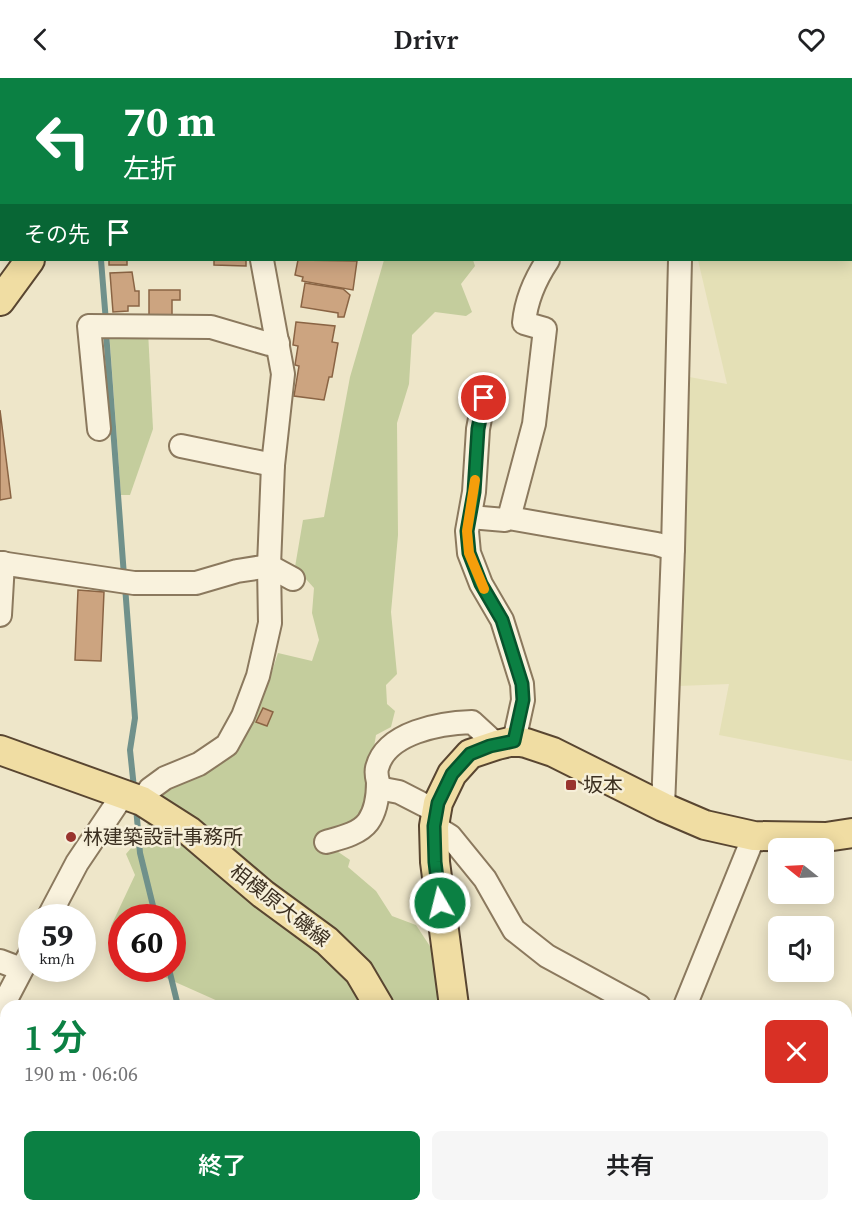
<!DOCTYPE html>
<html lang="ja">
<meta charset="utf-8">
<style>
body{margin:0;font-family:"Source Serif 4","Noto Sans JP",serif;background:#f6f6f6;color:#202124;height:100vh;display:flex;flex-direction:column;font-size:22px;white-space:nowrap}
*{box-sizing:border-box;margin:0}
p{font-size:20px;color:#757577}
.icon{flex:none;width:33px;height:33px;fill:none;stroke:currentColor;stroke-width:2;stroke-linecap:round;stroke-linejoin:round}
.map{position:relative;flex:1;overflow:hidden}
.drawer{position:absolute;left:0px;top:922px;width:852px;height:212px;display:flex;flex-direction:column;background:#fff;border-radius:18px 18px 0 0;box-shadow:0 3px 15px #0003}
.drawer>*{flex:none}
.top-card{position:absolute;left:0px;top:0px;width:852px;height:183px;box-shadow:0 3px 15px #0003;background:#0b8043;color:#fff;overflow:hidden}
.needle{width:39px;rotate:288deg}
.controls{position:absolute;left:768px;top:760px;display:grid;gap:12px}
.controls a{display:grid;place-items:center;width:66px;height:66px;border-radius:9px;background:#fff;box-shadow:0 3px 15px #0003;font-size:30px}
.speed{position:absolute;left:18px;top:826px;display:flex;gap:12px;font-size:30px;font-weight:700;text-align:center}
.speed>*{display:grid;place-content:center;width:78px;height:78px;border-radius:50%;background:#fff;box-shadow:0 3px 15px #0003;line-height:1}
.speed small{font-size:15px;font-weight:400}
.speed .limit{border:9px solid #d22;background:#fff;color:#111}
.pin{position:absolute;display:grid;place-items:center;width:51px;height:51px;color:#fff;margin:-26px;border:3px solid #fff;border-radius:50%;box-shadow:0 2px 6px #0007}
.me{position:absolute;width:66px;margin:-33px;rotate:352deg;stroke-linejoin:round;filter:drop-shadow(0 0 4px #0008)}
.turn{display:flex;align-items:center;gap:21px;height:126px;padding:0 24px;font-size:27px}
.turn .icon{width:78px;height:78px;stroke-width:2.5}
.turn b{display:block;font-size:42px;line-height:51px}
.then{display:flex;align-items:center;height:57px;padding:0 24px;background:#0003;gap:12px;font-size:22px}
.round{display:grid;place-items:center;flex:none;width:63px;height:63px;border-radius:9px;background:#f6f6f6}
.headline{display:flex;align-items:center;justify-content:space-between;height:102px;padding:0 24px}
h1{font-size:36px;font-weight:600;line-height:45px;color:#0b8043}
.button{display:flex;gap:12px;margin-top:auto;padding:12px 24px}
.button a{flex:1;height:69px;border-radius:9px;background:#0b8043;color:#fff;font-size:24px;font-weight:600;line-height:69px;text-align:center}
.button a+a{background:#f6f6f6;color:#202124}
header{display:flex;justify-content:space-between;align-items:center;height:78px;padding:0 24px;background:#fff;font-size:27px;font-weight:600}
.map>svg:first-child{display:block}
</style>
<header><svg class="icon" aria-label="back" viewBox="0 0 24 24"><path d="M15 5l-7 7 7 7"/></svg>Drivr<svg class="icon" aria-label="heart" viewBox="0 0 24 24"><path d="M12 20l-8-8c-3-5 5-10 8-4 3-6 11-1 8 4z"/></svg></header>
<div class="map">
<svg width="852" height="1133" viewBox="0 0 852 1133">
<rect width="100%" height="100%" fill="#eee6c9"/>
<path fill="#e4e0b6" d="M 727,0 L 852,0 L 852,683 L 719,657 L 729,606 L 679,608 L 684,298 L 727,306 L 698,182 L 850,182 L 850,2 L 727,1 Z"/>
<g fill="#c4cd9d">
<path d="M 384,182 L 473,182 L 475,188 L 461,206 L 472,234 L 466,238 L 435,234 L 412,257 L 409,306 L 397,345 L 398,457 L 391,534 L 397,596 L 386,607 L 387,626 L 395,633 L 391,649 L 376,657 L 374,669 L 378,673 L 371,689 L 363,731 L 331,769 L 350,782 L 348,789 L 376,813 L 392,838 L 416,847 L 441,885 L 444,928 L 229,928 L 146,891 L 172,891 L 172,840 L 122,840 L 121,862 L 111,848 L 135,797 L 126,776 L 138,762 L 149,744 L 158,718 L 174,706 L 198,698 L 237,673 L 264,618 L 278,575 L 312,583 L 319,562 L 312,535 L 314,510 L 295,489 L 303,442 L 324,439 L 350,299 Z"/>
<path d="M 109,252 L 148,253 L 153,351 L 130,417 L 121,417 Z"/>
</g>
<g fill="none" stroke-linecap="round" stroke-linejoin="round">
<g stroke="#70918b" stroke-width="6">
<path d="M 124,2 L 125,0"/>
<path d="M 101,182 L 106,244"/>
<path d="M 106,254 L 124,498"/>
<path d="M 125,508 L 135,640 L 130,672 L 134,710"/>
<path d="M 136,729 L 140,775 L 156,840"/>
<path d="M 169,891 L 178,928"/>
<path d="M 228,1128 L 229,1133"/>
</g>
</g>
<g fill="#cca480" stroke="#8a6444" stroke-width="1.5">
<rect x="109" y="182" width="18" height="5"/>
<path d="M 214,182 L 246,182 L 246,188 L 214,187 Z"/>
<path d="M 298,182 L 357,183 L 353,212 L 302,203 L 303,199 L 295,197 Z"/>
<path d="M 132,194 L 135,213 L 139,213 L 139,228 L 128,228 L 128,233 L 113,234 L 110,195 Z"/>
<path d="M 305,205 L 343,211 L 350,217 L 344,239 L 338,239 L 338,235 L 301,229 Z"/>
<path d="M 149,212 L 180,212 L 180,222 L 172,222 L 172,244 L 149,244 Z"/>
<path d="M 296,244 L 335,248 L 332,264 L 338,265 L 332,299 L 329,299 L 324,322 L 294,318 L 299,288 L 295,287 L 298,268 L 293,267 Z"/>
<path d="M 0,332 L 11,420 L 0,422 Z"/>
<path d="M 78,512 L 104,514 L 101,583 L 75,582 Z"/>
<path d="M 263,630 L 273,634 L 267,648 L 256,644 Z"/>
</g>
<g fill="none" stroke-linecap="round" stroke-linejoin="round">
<defs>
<g id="minor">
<path d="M 224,1 L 230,2"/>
<path d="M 645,2 L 646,0"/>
<path d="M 684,2 L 684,0"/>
<path d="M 0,88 L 2,88"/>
<path d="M 484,320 L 478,351 L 474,414 L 467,453 L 469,475 L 481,506 L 502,542 L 522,606 L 523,622 L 514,663"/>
<path d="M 99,351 L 89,248 L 211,249 L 269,266 L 278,265"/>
<path d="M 181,368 L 273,387"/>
<path d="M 470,439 L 505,442 L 509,440 L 657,466 L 673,471"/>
<path d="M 509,440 L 534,346 L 545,251 L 524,245 C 526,222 536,200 548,182"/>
<path d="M 0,485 L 134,505 L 196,505 L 237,493 L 269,488 L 293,501"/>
<path d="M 0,537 L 3,485"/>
<path d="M 378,710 L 399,714 L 436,733"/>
<path d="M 142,723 L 150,711 L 165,700 L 199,686 L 227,667 L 243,638 L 258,598 L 270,545 L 269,488 L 273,387 L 283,296 L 262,182"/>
<path d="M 663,729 L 673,471 L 680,182"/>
<path d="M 434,748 L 450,758 L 485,801 L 514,852 L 547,878 L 639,928"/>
<path d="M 326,764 C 340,760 359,756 368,744 C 376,733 378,718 378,704 C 377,700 376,694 377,690 C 386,654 441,645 472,644 L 497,667"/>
<path d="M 48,840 L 77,785 L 122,718"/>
<path d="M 0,883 L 21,891"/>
<path d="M 685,928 L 754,758"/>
<path d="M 0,933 L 32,872"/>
<path d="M 0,971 L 6,973"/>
<path d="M 846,995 L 852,997"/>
<path d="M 846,1086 L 852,1088"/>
<path d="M 0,1110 L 4,1109"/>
<path d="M 170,1128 L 180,1133"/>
<path d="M 106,1133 L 108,1128"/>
<path d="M 749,1133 L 752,1128"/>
</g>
<g id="major">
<path d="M 105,2 L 105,0"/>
<path d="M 0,223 L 30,182"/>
<path d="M 0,672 L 142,723 L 189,753 L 263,816 L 327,863 L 359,894 L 379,928"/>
<path d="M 454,928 L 435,784 L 434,748 L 438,725 L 452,696 L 470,676 L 497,667 L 514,663 L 526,665 L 553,674 L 663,729 L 705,747 L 754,758 L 826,759 L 852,755"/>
<path d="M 442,1128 L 444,1133"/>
<path d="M 529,1128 L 532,1133"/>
</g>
</defs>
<use href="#minor" stroke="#8b795e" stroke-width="26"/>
<use href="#major" stroke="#594631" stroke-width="32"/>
<use href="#minor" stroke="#f9f2dd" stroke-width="22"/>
<use href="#major" stroke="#f0dda3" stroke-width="28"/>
</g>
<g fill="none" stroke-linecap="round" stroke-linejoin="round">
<defs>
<path id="route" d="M 440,825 L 435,784 L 434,748 L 438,725 L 452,696 L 470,676 L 490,668 L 514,663 L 523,622 L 522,606 L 502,542 L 481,506 L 469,475 L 467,453 L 474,414 L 478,351 L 484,320"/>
</defs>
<use href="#route" stroke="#07532c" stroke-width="15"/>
<use href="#route" stroke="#0b8043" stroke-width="10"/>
<path stroke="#f59e0b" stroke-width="10" d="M 475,402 L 467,453 L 469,475 L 484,511"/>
</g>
<g fill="#99342e" stroke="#f6efd9" stroke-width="2">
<rect x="565" y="701" width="12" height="12" rx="3"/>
<circle cx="71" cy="759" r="6"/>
</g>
<g text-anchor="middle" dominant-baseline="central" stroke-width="5" stroke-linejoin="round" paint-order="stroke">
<g font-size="20" fill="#3c3021" stroke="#f6efd9" text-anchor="start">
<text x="583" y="707">坂本</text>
<text x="83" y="759">林建築設計事務所</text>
</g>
<g font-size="20" fill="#3c3021" stroke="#f6efd9">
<text transform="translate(280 827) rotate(38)">相模原大磯線</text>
</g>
</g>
</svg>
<div class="controls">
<a><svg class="needle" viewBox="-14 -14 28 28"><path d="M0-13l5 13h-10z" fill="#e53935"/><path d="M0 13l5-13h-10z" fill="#757577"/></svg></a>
<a><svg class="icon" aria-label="sound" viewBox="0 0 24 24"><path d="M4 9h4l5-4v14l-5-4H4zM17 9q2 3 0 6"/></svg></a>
</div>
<div class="speed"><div>59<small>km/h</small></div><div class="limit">60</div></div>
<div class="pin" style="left:484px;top:320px;background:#d93025"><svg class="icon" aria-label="arrive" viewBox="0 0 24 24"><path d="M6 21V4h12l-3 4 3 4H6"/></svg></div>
<svg class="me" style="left:440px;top:825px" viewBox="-20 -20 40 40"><circle r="17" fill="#0b8043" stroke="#fff" stroke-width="3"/><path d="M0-11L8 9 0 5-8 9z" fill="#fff"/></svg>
<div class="top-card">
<div class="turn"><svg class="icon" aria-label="left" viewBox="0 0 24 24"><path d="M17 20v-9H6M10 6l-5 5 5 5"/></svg><div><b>70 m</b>左折</div></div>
<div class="then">その先<svg class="icon" aria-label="arrive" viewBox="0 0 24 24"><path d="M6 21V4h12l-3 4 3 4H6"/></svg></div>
</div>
<section class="drawer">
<div class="headline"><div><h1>1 分</h1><p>190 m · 06:06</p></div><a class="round" style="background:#d93025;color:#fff"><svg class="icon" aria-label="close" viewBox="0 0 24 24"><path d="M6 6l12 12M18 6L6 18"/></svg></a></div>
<div class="button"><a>終了</a><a>共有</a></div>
</section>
</div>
